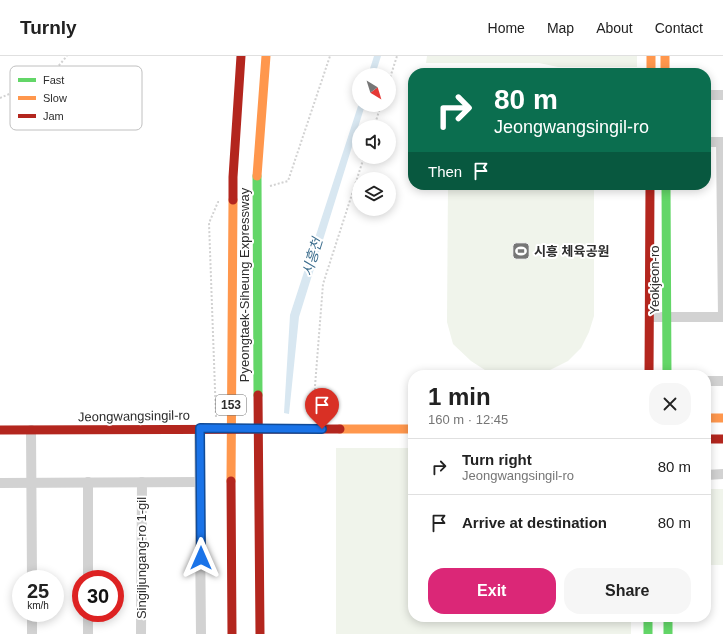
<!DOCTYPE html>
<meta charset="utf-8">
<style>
body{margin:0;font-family:Helvetica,"Noto Sans KR",sans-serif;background:#f6f6f6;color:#222;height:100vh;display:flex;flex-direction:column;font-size:15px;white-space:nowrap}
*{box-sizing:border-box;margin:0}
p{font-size:13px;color:#767676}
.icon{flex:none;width:22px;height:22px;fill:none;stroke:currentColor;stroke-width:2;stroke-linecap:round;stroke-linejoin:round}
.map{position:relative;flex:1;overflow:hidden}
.drawer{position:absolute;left:408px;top:314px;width:303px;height:252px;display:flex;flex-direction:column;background:#fff;border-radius:16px;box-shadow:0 2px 10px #0003}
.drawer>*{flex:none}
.banner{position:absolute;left:408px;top:12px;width:303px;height:122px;border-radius:16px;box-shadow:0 2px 10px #0003;background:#0b6e4f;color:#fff;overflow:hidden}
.needle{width:26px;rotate:142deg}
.tools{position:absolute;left:352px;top:12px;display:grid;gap:8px}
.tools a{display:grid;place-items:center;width:44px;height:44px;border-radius:50%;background:#fff;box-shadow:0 2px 10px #0003;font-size:20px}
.speed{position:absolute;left:12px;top:514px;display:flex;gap:8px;font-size:20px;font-weight:700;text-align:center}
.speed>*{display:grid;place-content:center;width:52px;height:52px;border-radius:50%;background:#fff;box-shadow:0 2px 10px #0003;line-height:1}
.speed small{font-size:10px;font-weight:400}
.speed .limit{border:6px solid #d22;background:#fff;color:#111}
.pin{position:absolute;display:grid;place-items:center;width:34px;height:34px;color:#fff;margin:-41px -17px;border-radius:50% 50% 50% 0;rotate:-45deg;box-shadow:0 0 4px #0007}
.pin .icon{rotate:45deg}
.me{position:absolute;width:44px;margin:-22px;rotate:0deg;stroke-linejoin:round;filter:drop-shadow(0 0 3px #0008)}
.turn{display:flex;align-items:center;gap:14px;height:84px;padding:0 20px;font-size:18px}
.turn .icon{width:52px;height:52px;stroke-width:2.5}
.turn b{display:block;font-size:28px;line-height:34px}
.then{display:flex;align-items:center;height:38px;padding:0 20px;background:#0003;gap:8px;font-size:15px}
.round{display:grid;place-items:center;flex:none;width:42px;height:42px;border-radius:16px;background:#f6f6f6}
.summary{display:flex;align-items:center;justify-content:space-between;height:68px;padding:0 20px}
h1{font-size:24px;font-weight:800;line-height:30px}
.primary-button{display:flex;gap:8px;margin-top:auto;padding:8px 20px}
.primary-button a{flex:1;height:46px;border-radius:16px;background:#db2777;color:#fff;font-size:16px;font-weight:800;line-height:46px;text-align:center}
.primary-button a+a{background:#f6f6f6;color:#222}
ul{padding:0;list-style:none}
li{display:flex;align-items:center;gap:12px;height:56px;padding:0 20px;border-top:1px solid #e0e0e0}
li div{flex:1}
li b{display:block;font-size:15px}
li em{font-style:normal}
header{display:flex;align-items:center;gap:24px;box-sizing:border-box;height:56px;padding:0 20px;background:#fff;border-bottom:1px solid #e0e0e0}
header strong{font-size:19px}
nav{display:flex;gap:22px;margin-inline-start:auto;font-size:14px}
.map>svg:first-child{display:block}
</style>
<header>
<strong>Turnly</strong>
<nav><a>Home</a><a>Map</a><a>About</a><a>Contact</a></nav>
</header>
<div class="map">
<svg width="723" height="578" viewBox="0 0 723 578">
<rect width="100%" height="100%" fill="#fff"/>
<g fill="#f0f4eb">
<path d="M 427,0 L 637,0 L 637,11 L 558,11 L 539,7 L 426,7 Z"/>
<path d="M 448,129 L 594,129 L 594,260 L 589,276 L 581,292 L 568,305 L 550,314 L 537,319 L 498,319 L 488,316 L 471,305 L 453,288 L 447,266 Z"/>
<path d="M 336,392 L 413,392 L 413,561 L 631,561 L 631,578 L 336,578 Z"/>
<rect x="706" y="433" width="17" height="76"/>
</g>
<g fill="#d8e7f1">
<path d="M 374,0 L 381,0 L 375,19 L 368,19 Z"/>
<path d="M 359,47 L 359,49 L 365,49 L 299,261 L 289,358 L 284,357 L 290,259 Z"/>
</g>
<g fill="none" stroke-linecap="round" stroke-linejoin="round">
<g stroke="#d2d2d2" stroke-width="2" stroke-dasharray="2 2" stroke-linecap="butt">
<path d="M 389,25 L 397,0"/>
<path d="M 0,42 L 16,35 L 37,35 L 67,0"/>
<path d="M 374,71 L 381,49"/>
<path d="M 270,130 L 288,125 L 330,0"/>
<path d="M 315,350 L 315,330 L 323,228 L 364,101"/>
<path d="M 216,361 L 209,167 L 218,146 L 220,146"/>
</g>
<g stroke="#d2d2d2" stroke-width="10">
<path d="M 706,39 L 723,39"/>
<path d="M 706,86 L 723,86"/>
<path d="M 721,86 L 723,261"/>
<path d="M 650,261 L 723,261"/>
<path d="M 706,325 L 723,325"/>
<path d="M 199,373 L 201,578"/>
<path d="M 31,374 L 32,523"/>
<path d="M 706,419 L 723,418"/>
<path d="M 0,427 L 200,426"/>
<path d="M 88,523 L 88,426"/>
<path d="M 32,557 L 32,578"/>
<path d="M 88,578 L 88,557"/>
<path d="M 141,578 L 142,426"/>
</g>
<g stroke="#63d668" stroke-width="9">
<path d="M 257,120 L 258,339"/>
<path d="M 666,129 L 667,319"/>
<path d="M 648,561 L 648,578"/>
<path d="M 668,561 L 668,578"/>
</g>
<g stroke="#ff974d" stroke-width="9">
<path d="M 651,0 L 651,17"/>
<path d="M 665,0 L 665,17"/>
<path d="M 257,120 L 266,0"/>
<path d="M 706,362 L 723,362"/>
<path d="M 340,373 L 413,373"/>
<path d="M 231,425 L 233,144"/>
</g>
<g stroke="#b3261e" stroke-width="9">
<path d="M 233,144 L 233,121 L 241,0"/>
<path d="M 649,319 L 650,129"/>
<path d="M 258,339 L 260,578"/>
<path d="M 0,374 L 340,373"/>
<path d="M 706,383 L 723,383"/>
<path d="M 231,425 L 232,578"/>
</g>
</g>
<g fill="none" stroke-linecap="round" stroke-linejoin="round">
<defs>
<path id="route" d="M 201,502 L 200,372 L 322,373"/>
</defs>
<use href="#route" stroke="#114b97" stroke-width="10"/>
<use href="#route" stroke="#1a73e8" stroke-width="7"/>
</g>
<defs>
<symbol id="stadium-square" viewBox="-11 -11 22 22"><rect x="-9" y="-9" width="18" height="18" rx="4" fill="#767676" stroke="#fff"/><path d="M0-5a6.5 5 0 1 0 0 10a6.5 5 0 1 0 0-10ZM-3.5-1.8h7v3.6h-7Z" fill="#fff"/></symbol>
</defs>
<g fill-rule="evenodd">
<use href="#stadium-square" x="511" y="185" width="20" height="20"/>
</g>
<g text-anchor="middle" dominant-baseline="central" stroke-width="4" stroke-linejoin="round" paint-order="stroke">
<rect fill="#fff" stroke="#6c6c6c" stroke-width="1" x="216" y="339" width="30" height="20" rx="3"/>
<g font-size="12" font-weight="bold" fill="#2d2d2d">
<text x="231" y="349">153</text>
</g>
<g font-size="13" font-weight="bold" fill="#2d2d2d" stroke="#fff" text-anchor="start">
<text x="534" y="195">시흥 체육공원</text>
</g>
<g font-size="13" fill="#2d2d2d" stroke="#fff">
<text transform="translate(654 224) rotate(-90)">Yeokjeon-ro</text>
<text transform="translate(244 229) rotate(-90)">Pyeongtaek-Siheung Expressway</text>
<text transform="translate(134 360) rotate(-1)">Jeongwangsingil-ro</text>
<text transform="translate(141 502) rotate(-90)">Singiljungang-ro 1-gil</text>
</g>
<g font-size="14" font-style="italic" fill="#3d6e8e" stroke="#fff">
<text transform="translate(312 201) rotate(-73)">시흥천</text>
</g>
</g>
<rect x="10" y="10" width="132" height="64" rx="6" fill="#fff" stroke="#c0c0c0" stroke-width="1"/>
<rect x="18" y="22" width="18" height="4" fill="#63d668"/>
<rect x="18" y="40" width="18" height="4" fill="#ff974d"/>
<rect x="18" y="58" width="18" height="4" fill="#b3261e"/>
<g font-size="11" fill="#2d2d2d">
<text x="43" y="28">Fast</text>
<text x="43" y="46">Slow</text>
<text x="43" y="64">Jam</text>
</g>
</svg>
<div class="tools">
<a><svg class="needle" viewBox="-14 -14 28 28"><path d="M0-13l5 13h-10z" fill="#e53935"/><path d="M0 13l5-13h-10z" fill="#767676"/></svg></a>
<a><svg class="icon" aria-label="sound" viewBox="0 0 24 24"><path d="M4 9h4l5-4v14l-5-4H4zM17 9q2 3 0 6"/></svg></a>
<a><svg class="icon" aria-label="layers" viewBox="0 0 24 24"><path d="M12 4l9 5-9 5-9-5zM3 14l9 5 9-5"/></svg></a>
</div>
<div class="speed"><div>25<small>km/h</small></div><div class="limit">30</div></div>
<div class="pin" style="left:322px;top:373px;background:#d93025"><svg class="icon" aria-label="arrive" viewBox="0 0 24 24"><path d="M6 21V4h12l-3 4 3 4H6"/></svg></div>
<svg class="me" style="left:201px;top:502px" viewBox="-20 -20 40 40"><path d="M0-17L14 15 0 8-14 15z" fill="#1a73e8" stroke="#fff" stroke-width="4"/></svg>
<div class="banner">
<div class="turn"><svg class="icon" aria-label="right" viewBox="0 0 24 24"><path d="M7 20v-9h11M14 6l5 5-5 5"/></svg><div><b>80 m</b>Jeongwangsingil-ro</div></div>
<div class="then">Then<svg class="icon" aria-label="arrive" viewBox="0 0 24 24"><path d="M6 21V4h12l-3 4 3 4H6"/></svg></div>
</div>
<section class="drawer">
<div class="summary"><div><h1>1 min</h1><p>160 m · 12:45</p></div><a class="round"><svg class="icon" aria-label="close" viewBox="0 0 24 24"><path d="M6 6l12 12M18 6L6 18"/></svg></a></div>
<ul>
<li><svg class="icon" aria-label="right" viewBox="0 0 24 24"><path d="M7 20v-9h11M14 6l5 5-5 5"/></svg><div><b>Turn right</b><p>Jeongwangsingil-ro</p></div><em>80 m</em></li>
<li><svg class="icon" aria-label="arrive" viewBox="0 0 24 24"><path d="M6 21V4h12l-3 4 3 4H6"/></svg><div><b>Arrive at destination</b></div><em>80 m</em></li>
</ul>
<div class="primary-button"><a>Exit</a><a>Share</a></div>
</section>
</div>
